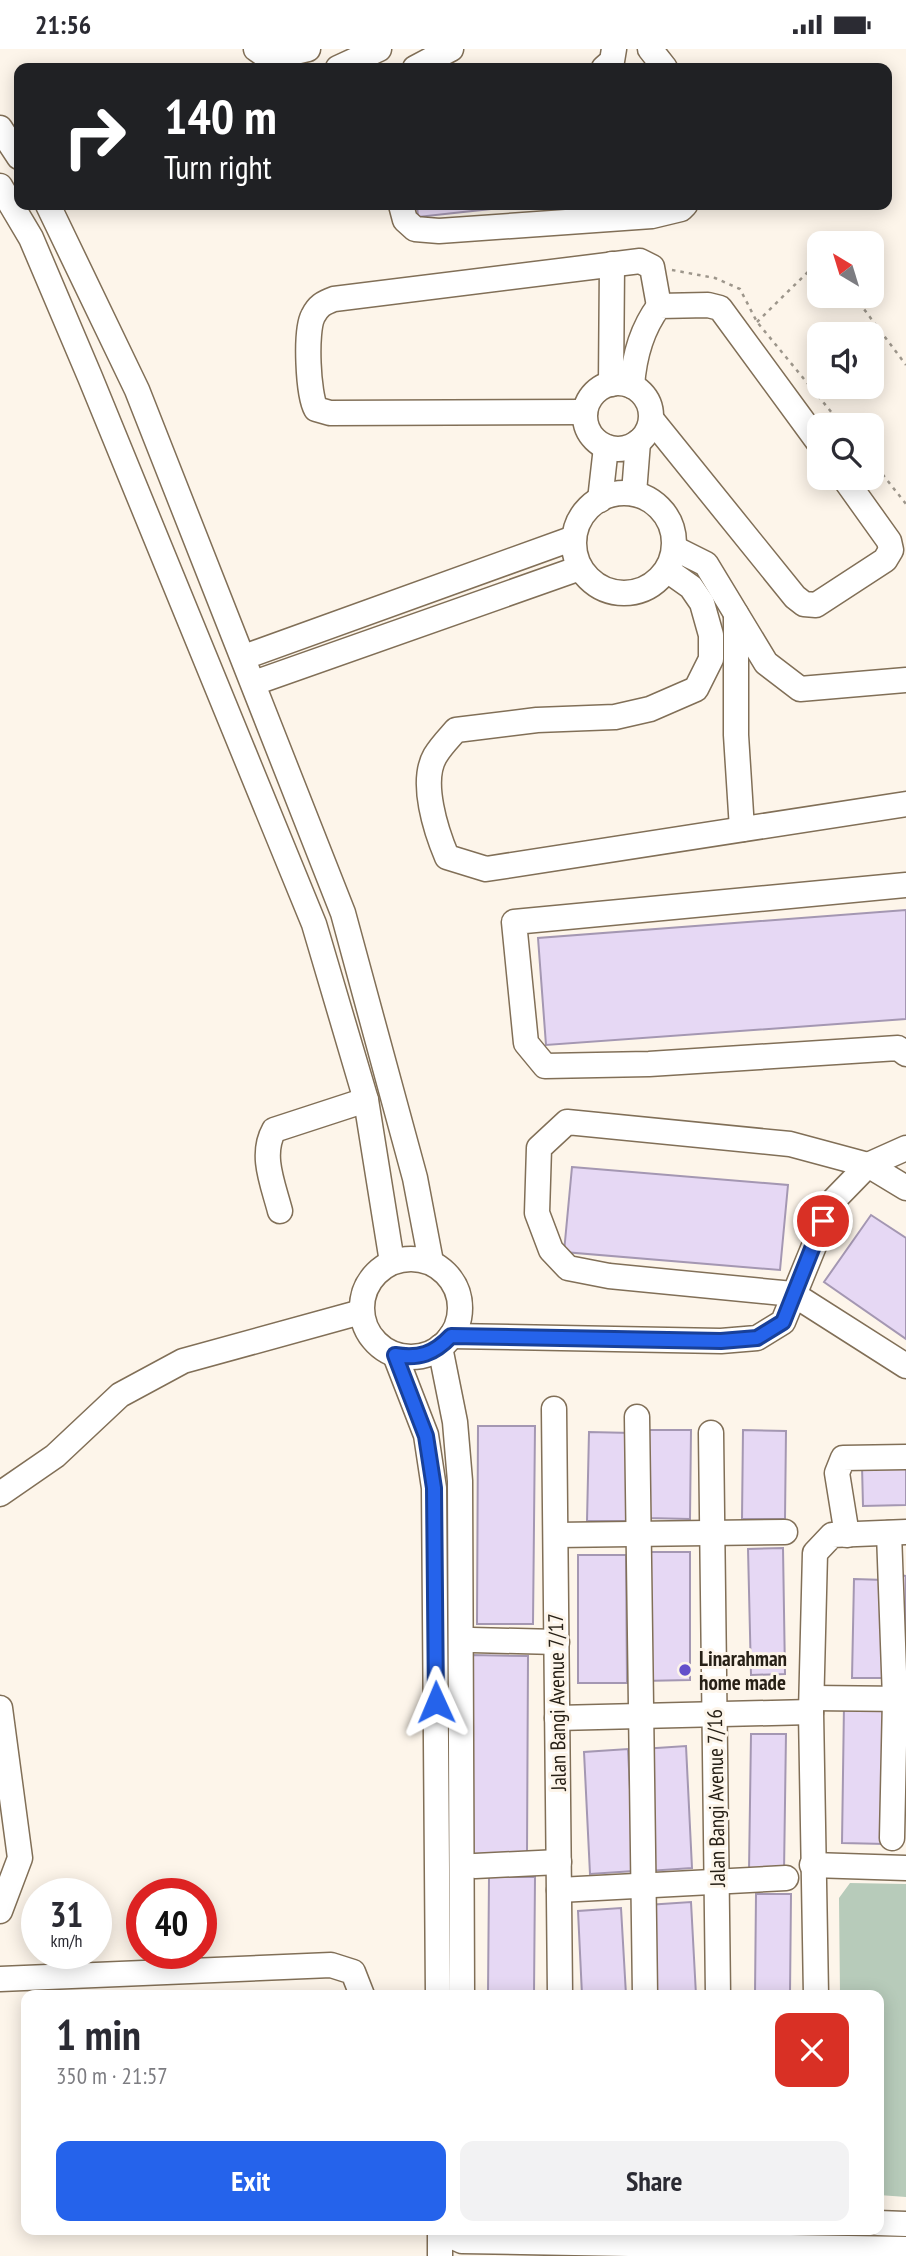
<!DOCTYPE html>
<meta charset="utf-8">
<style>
body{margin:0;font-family:"PT Sans Narrow",sans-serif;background:#f2f2f3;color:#2b2b33;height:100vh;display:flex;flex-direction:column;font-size:26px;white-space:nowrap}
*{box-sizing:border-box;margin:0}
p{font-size:23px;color:#7c7c81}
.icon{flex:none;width:38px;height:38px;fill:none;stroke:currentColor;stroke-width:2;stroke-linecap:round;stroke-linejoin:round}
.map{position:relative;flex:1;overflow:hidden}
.panel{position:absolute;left:21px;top:1941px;width:863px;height:245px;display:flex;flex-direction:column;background:#fff;border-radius:14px;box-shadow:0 4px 18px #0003}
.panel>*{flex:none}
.guide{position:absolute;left:14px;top:14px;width:878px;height:147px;border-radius:14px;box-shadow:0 4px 18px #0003;background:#202124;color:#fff;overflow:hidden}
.needle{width:46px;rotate:322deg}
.tools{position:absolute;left:807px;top:182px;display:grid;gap:14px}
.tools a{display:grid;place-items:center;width:77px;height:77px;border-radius:14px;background:#fff;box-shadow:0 4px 18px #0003;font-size:35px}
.speed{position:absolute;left:21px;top:1829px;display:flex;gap:14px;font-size:35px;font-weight:700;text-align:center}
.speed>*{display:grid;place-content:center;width:91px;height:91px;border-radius:50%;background:#fff;box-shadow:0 4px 18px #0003;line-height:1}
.speed small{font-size:18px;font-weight:400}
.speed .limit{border:10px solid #d22;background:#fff;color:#111}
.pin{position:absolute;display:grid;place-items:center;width:60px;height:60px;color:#fff;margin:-30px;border:4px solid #fff;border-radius:50%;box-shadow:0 2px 7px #0007}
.me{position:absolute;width:77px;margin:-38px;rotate:359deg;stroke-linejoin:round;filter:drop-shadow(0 0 5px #0008)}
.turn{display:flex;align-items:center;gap:24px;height:147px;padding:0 35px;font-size:32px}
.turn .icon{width:91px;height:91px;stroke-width:2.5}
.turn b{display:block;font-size:49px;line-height:60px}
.round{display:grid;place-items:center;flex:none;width:74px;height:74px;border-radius:14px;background:#f2f2f3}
.summary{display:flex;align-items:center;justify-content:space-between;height:119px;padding:0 35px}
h1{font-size:42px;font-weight:800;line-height:52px}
.button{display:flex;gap:14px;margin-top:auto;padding:14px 35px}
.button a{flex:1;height:80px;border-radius:14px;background:#2563eb;color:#fff;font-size:28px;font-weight:800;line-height:80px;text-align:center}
.button a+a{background:#f2f2f3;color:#2b2b33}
.status{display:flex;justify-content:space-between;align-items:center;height:49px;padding:0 35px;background:#fff;direction:ltr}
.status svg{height:19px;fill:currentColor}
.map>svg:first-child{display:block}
</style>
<div class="status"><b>21:56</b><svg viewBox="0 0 49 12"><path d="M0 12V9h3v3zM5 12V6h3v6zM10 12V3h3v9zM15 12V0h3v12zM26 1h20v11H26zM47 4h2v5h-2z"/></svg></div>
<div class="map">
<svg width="906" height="2207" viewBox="0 0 906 2207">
<rect width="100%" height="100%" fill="#fdf5ea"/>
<path fill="#b7cbba" d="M 850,1834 L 906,1835 L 906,2148 L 879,2146 L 878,1946 L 840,1946 L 839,1849 Z"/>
<g fill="#e6d8f4" stroke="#a497b2" stroke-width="2">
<path d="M 417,156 L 527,156 L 418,168 Z"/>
<path d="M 906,861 L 906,970 L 546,996 L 538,889 Z"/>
<path d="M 572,1118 L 788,1136 L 780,1221 L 564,1203 Z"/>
<path d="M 871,1166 L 906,1189 L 906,1290 L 824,1233 Z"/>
<path d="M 478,1377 L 535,1377 L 533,1575 L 477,1575 Z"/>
<path d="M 648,1381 L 691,1381 L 690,1470 L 647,1469 Z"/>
<path d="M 743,1381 L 786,1382 L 785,1470 L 742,1470 Z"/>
<path d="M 589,1383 L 632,1384 L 631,1472 L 587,1472 Z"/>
<path d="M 906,1416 L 906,1456 L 863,1457 L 862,1417 Z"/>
<path d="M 783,1499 L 785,1625 L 751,1626 L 748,1500 Z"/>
<path d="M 641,1503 L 690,1503 L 690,1631 L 642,1632 Z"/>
<path d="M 578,1506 L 626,1506 L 627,1634 L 578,1634 Z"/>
<path d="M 901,1526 L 906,1527 L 906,1635 Z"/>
<path d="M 854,1530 L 885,1531 L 883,1629 L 852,1629 Z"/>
<path d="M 471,1606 L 528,1607 L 527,1805 L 470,1805 Z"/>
<path d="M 844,1656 L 887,1656 L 885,1795 L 842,1794 Z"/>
<path d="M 751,1685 L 786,1685 L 784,1823 L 749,1822 Z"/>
<path d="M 686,1697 L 692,1819 L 648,1822 L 642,1700 Z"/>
<path d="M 628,1700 L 634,1822 L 590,1825 L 584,1703 Z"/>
<path d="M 489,1828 L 535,1828 L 534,1946 L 488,1946 Z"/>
<path d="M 756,1845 L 791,1845 L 790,1946 L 755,1946 Z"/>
<path d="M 691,1853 L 696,1946 L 652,1946 L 647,1856 Z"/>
<path d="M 621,1859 L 626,1946 L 582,1946 L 578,1862 Z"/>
</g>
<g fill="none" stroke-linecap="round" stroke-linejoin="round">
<defs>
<g id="minor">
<path d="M 256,0 L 269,9 L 308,0"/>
<path d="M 650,0 L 665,19"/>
<path d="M 338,19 L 379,0"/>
<path d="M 415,19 L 451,0"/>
<path d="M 604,19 L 612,12 L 614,0"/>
<path d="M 0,79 L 19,108"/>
<path d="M 0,137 L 31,189 L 90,328 L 314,875 L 366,1051 L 392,1213"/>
<path d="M 48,156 L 137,341 L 343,864 L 415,1129 L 431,1213"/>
<path d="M 401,156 L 405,171 L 415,180 L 439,182 L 652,167 L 681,160 L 685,156"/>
<circle cx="618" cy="367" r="33"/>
<path d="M 611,335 L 612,215"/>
<path d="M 632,337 C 634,308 641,281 659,257 L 708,256 L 720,259 L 819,394"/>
<path d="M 585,363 L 330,364 L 316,360 C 308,346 305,282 313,267 C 318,257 323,254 334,250 L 640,212 L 652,218 L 659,257"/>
<path d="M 652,371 L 795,548 L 804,555 L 816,556 L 885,511 L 891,501 L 889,492 L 844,429"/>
<path d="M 634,444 L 638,393"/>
<circle cx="624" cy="494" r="50"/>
<path d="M 600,451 L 606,398"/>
<path d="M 676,500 L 706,515 L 766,614 L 800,640 L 906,631"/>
<path d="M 667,521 L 691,538 L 702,554 L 711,586 L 711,610 L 696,640 L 650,660 L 615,668 L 537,671 L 456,681 C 449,689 441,697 435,707 C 420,733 436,782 447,808 L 486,820 L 906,755"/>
<path d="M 736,565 L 736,686 L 742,780"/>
<path d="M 244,608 L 574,489"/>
<path d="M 254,634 L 580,519"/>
<path d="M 906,836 L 514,873 L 526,994 L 545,1017 L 649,1015 L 898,999 L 906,1005"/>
<path d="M 906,1139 L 868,1116 L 790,1095 L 567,1073 L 539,1099 L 537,1164 L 551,1201 L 568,1219 L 609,1227 L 793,1245 L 906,1317"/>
<path d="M 280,1162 C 273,1135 260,1106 274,1081 L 366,1051"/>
<circle cx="411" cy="1259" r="49"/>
<path d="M 451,1287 L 721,1292 L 757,1289 L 783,1273 L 832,1153 L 868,1116 L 906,1099"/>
<path d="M 440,1298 L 455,1373 L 460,1432 L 462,1946"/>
<path d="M 395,1306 L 426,1386 L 434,1439 L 438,1946"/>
<path d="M 554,1360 L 560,1946"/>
<path d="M 637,1368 L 645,1946"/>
<path d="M 711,1384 L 718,1946"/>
<path d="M 0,1445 L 55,1407 L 120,1346 L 183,1312 L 361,1263"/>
<path d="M 889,1484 L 895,1650 L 892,1789"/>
<path d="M 556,1486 L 785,1483"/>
<path d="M 847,1486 L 837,1424 L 843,1409 L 906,1408"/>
<path d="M 472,1591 L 557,1593"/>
<path d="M 812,1649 L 906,1650"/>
<path d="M 0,1659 L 20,1809 L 0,1862"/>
<path d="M 557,1669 L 811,1663"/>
<path d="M 812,1816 L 906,1819"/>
<path d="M 475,1817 L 559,1813"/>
<path d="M 559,1841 L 786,1829"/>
<path d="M 0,1930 L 331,1916 L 353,1923 L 362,1946"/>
<path d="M 816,1946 L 811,1663 L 815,1504 L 832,1486 L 906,1483"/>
<path d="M 878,2174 L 906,2175"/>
<path d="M 440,2182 L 462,2192 L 906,2200"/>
<path d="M 440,2207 L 440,2180"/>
</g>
</defs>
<use href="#minor" stroke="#816f57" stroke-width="27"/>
<g stroke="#9d968b" stroke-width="2.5" stroke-dasharray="3.5 5" stroke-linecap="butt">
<path d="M 672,221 L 715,229 L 740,240 L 757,273 L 842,376"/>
<path d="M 854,247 L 906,316"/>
<path d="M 757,273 L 819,212"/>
<path d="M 872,412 L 906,455"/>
</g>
<use href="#minor" stroke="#fff" stroke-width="24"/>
</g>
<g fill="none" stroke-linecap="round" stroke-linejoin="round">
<defs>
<path id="route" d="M 436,1653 L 434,1439 L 426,1387 L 395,1306 C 419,1310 434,1305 451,1287 L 721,1292 L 757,1289 L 783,1273 L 823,1172"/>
</defs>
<use href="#route" stroke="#184099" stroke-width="18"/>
<use href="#route" stroke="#2563eb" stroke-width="12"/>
</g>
<circle fill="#6450ca" stroke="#fdf5ea" stroke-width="2.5" cx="685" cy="1621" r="7"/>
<g text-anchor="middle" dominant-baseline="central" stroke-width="6" stroke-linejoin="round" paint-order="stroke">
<g font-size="21" font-weight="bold" fill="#272016" stroke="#fdf5ea" text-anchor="start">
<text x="699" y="1609">Linarahman<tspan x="699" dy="24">home made</tspan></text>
</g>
<g font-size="21" fill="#272016" stroke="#fdf5ea">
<text transform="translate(557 1653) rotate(-91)">Jalan Bangi Avenue 7/17</text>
<text transform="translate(716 1749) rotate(-91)">Jalan Bangi Avenue 7/16</text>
</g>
</g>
</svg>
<div class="tools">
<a><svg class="needle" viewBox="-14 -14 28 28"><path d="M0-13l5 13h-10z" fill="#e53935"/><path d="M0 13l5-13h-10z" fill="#7c7c81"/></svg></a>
<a><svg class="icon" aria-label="sound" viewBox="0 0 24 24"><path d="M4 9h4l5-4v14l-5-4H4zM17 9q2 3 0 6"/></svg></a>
<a><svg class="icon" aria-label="search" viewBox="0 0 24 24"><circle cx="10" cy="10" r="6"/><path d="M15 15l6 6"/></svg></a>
</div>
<div class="speed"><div>31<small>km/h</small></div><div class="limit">40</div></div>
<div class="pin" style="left:823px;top:1172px;background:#d93025"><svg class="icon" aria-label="arrive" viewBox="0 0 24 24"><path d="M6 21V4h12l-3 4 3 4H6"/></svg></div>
<svg class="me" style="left:436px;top:1653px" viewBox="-20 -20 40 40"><path d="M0-17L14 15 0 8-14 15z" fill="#2563eb" stroke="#fff" stroke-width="4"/></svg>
<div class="guide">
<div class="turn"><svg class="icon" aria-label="right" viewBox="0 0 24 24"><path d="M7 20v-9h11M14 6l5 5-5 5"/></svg><div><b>140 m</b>Turn right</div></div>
</div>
<section class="panel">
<div class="summary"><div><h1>1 min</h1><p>350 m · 21:57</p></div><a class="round" style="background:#d93025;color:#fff"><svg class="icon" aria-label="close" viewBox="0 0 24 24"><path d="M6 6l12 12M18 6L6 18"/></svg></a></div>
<div class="button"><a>Exit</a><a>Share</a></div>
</section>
</div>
